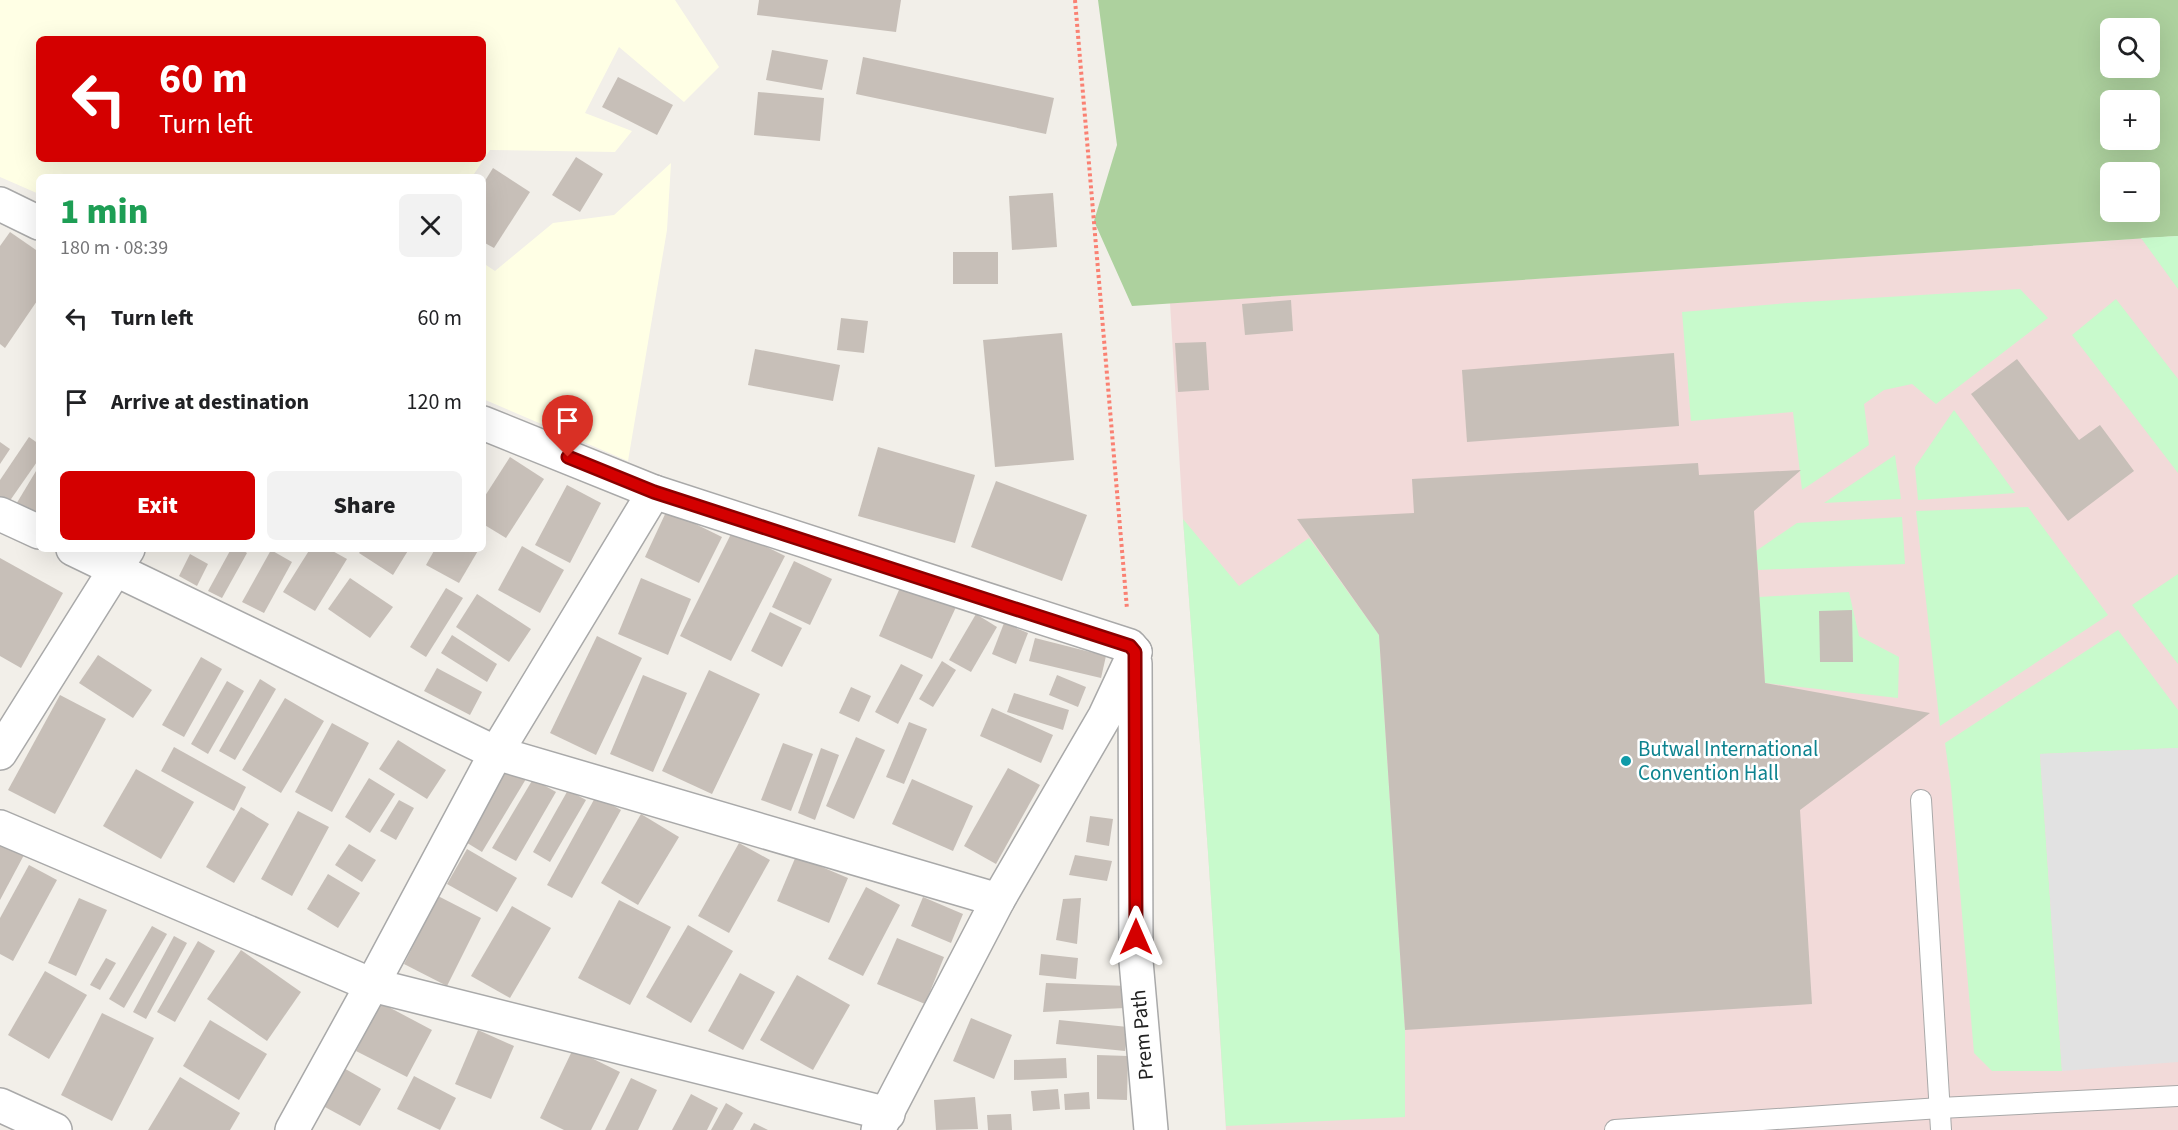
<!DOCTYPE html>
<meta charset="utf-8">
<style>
body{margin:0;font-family:"Source Sans 3",sans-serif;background:#f2f2f2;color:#202124;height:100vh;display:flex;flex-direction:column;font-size:22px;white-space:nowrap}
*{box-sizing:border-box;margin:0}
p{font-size:20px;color:#757577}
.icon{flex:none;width:33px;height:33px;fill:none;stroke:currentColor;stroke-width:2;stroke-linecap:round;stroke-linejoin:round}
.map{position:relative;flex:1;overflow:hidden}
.sheet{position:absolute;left:36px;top:174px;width:450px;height:378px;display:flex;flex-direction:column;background:#fff;border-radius:9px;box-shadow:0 6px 24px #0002}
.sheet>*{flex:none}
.guide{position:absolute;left:36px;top:36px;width:450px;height:126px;border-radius:9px;box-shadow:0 6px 24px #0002;background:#d40000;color:#fff;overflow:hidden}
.tools{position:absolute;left:2100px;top:18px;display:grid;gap:12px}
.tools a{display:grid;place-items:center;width:60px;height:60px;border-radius:9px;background:#fff;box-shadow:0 6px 24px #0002;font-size:30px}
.pin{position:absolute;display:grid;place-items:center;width:51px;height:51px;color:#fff;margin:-62px -26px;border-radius:50% 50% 50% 0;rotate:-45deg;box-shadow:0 0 6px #0007}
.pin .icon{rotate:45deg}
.me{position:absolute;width:66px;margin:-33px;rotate:0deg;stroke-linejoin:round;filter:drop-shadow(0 0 4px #0008)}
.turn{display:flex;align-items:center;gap:21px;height:126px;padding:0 24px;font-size:27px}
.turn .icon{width:78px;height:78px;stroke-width:2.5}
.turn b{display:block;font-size:42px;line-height:51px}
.round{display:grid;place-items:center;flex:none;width:63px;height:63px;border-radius:9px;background:#f2f2f2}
.overview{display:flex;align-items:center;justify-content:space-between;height:102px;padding:0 24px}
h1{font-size:36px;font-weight:800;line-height:45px;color:#1e9e55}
.button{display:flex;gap:12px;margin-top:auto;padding:12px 24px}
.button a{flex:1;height:69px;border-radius:9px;background:#d40000;color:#fff;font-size:24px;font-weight:800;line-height:69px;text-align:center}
.button a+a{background:#f2f2f2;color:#202124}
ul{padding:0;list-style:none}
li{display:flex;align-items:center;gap:18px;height:84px;padding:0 24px}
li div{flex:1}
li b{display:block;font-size:22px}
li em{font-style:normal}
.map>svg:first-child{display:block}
</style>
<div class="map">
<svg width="2178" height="1130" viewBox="0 0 2178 1130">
<rect width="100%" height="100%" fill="#f2efe9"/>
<path fill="#f2dad9" d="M 2178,236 L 2178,1130 L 1226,1130 L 1208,852 L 1183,519 L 1170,303 Z"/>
<g fill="#ffffe5" fill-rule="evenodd">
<path d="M 0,0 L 675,0 L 719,67 L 684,102 L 619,47 L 585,113 L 632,131 L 615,152 L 490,150 L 472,177 L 39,177 L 39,194 L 0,177 ZM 39,39 L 483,39 L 483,159 L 39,159 Z"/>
<path d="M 671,163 L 667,230 L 628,461 L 483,399 L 483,263 L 495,271 L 553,223 L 614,215 Z"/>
</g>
<path fill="#add19e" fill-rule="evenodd" d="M 1098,0 L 2178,0 L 2178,236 L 1132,306 L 1094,221 L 1117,145 ZM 2110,28 L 2150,28 L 2150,68 L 2110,68 ZM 2110,100 L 2150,100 L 2150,140 L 2110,140 ZM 2110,172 L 2150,172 L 2150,212 L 2110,212 Z"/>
<g fill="#c8facc">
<path d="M 2178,236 L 2178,289 L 2141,238 Z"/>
<path d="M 2020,289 L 2048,318 L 1936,404 L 1912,384 L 1884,390 L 1864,404 L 1869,445 L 1802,490 L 1793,412 L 1691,421 L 1682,312 L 1788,303 Z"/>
<path d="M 2116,299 L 2178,379 L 2178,473 L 2072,335 Z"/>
<path d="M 1954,410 L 2015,493 L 1918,500 L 1915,467 Z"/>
<path d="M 1895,455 L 1901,499 L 1824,503 Z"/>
<path d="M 2028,507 L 2108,615 L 1940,726 L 1916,511 Z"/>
<path d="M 1902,517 L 1905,564 L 1758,570 L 1756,551 L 1797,523 Z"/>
<path d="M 1183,519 L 1239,586 L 1309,538 L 1379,635 L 1405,1030 L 1405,1117 L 1226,1126 L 1208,852 Z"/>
<path d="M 2178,574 L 2178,664 L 2132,605 Z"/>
<path d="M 1849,592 L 1859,636 L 1899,657 L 1898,698 L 1765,683 L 1759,597 Z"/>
<path d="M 2118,630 L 2178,710 L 2178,748 L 2040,754 L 2062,1071 L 1992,1071 L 1974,1053 L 1951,787 L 1945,743 Z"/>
</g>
<path fill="#e2e2e2" d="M 2178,748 L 2178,1062 L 2062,1071 L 2040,754 Z"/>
<g fill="#c7bfb8">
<path d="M 759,0 L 901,0 L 896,32 L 757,15 Z"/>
<path d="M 772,50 L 828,60 L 822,90 L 766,80 Z"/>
<path d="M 863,57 L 1054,98 L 1046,134 L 856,94 Z"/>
<path d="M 618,77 L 673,105 L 657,135 L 602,107 Z"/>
<path d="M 758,92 L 824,98 L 820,141 L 754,135 Z"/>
<path d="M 576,157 L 603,174 L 580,212 L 552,195 Z"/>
<path d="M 493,168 L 530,192 L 494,248 L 483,242 L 483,184 Z"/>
<path d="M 1053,193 L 1057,247 L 1012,250 L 1009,196 Z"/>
<path d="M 10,232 L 39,252 L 39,298 L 5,348 L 0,344 L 0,246 Z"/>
<rect x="953" y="252" width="45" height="32"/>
<path d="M 1291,300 L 1293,331 L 1245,335 L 1242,304 Z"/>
<path d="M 841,318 L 868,321 L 864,353 L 837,350 Z"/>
<path d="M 1062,333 L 1074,460 L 995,467 L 983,340 Z"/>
<path d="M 1206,342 L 1209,390 L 1178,392 L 1175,343 Z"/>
<path d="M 755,349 L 840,365 L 833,401 L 748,385 Z"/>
<path d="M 1674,353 L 1679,426 L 1467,442 L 1462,370 Z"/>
<path d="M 2017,359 L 2079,440 L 2100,425 L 2134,471 L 2068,521 L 1971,394 Z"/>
<path d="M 29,437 L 39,444 L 39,459 L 9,502 L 0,496 L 0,480 Z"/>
<path d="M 0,442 L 10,449 L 0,464 Z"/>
<path d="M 878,447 L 975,475 L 955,543 L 858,516 Z"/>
<path d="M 510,457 L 544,479 L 506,538 L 483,524 L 483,499 Z"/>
<path d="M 1698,463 L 1699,475 L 1801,470 L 1754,511 L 1765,683 L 1930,713 L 1800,810 L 1812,1004 L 1405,1030 L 1379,635 L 1297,519 L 1414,513 L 1412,479 Z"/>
<path d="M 39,466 L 39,516 L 15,506 Z"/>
<path d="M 996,481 L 1087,515 L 1062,581 L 971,547 Z"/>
<path d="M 567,485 L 601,503 L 570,563 L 535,545 Z"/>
<path d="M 667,510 L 722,537 L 699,583 L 645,557 Z"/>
<path d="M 733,530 L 785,556 L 731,661 L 680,636 Z"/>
<path d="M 522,546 L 564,570 L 540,613 L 498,590 Z"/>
<path d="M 231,549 L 241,549 L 247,553 L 222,598 L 208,591 Z"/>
<path d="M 310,549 L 329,549 L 347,559 L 315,611 L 283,592 Z"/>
<path d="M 362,549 L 409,549 L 393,575 L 359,553 Z"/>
<path d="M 435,549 L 479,549 L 459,583 L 426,565 Z"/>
<path d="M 271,550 L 292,562 L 264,613 L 242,602 Z"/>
<path d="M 190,554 L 208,564 L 197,586 L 179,576 Z"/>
<path d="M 0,558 L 63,593 L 21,668 L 0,656 Z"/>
<path d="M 794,561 L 832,579 L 810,625 L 772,607 Z"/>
<path d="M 350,578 L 393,607 L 370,638 L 328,609 Z"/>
<path d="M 641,578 L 691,599 L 668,655 L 618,634 Z"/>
<path d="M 902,583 L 956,607 L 932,659 L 879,636 Z"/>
<path d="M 446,588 L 463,598 L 426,657 L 410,647 Z"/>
<path d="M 477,594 L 531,629 L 509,662 L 456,627 Z"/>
<path d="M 1852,610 L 1853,662 L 1820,662 L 1819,611 Z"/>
<path d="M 770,612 L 802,628 L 782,667 L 751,651 Z"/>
<path d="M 976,614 L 997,627 L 971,672 L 949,660 Z"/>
<path d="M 1004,623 L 1028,633 L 1016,664 L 992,654 Z"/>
<path d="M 452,635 L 497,664 L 487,682 L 441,653 Z"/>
<path d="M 597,636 L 642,658 L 596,755 L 550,733 Z"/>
<path d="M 1035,638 L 1106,656 L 1101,678 L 1029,661 Z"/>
<path d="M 98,655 L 152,690 L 133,718 L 79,683 Z"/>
<path d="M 201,657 L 222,669 L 184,737 L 162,725 Z"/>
<path d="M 942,661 L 956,670 L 933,707 L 919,699 Z"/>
<path d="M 901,664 L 923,675 L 898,724 L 875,712 Z"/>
<path d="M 437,668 L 482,692 L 470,715 L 424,691 Z"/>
<path d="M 709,670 L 760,694 L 712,794 L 662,771 Z"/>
<path d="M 643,675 L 687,693 L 653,772 L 610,754 Z"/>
<path d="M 1057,675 L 1086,687 L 1078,707 L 1049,695 Z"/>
<path d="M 260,679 L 276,689 L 235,760 L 219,751 Z"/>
<path d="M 227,681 L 244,691 L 208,754 L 191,744 Z"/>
<path d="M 851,687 L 871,696 L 859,722 L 839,713 Z"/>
<path d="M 1014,693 L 1069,710 L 1063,730 L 1007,712 Z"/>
<path d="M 60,695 L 106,719 L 55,814 L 8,790 Z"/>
<path d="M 285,698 L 324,721 L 281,793 L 242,770 Z"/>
<path d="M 992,708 L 1053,735 L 1041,763 L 980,736 Z"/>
<path d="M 909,722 L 927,729 L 904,784 L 886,777 Z"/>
<path d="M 332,723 L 369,743 L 332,812 L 295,792 Z"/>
<path d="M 856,737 L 885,750 L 854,819 L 826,806 Z"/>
<path d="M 398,740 L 446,770 L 427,799 L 379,769 Z"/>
<path d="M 783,743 L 813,754 L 791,811 L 761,800 Z"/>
<path d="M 174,747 L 246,787 L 234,811 L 161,771 Z"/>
<path d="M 821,748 L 839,755 L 815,820 L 798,813 Z"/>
<path d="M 511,763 L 529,774 L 482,852 L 464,841 Z"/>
<path d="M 1008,768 L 1040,785 L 996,864 L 964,846 Z"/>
<path d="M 136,769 L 194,802 L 161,859 L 103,826 Z"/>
<path d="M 369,778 L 395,794 L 370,833 L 345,817 Z"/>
<path d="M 533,779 L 556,792 L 516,861 L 492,848 Z"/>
<path d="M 912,779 L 973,806 L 953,851 L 892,824 Z"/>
<path d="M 568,790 L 586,800 L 550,862 L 533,852 Z"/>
<path d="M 596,796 L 621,810 L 572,898 L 547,885 Z"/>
<path d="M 399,800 L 414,808 L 396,840 L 380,831 Z"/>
<path d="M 241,807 L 269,824 L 234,883 L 206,867 Z"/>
<path d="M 298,811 L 329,827 L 292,896 L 261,879 Z"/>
<path d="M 641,814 L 679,837 L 638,905 L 601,883 Z"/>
<path d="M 1090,816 L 1113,819 L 1109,846 L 1086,842 Z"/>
<path d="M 0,842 L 24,855 L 0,900 Z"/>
<path d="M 739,843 L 770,860 L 729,933 L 698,916 Z"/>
<path d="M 349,844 L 376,860 L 362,882 L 335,865 Z"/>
<path d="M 467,849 L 517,878 L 497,912 L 447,884 Z"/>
<path d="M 1075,855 L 1112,861 L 1107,881 L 1069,875 Z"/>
<path d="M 796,856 L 848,878 L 829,923 L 777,901 Z"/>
<path d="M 29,865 L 57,880 L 13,961 L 0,954 L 0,918 Z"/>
<path d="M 328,874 L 360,893 L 338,928 L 307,909 Z"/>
<path d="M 866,887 L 900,905 L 863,976 L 828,959 Z"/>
<path d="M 438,896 L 481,918 L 447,986 L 404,964 Z"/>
<path d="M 923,897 L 963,914 L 951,943 L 911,926 Z"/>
<path d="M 79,898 L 107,910 L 76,976 L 48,963 Z"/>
<path d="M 1081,898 L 1077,944 L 1056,940 L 1063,899 Z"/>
<path d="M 619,900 L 671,927 L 630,1005 L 578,978 Z"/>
<path d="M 512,906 L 551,928 L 510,998 L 471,976 Z"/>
<path d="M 688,925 L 733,951 L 691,1023 L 646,997 Z"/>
<path d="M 152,926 L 167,934 L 124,1008 L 109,999 Z"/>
<path d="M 174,936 L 187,943 L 146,1019 L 133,1012 Z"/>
<path d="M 897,938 L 944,957 L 925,1004 L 877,984 Z"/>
<path d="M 198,941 L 215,951 L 175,1022 L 157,1012 Z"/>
<path d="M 241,950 L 301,992 L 267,1041 L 207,999 Z"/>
<path d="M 1041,954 L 1078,958 L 1076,979 L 1039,975 Z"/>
<path d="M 106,958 L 116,963 L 100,990 L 90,985 Z"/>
<path d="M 45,971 L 87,995 L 49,1059 L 8,1035 Z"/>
<path d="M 740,973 L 775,992 L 743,1050 L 708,1031 Z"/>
<path d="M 797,975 L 850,1005 L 813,1070 L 760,1040 Z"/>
<path d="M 1046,983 L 1127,986 L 1125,1008 L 1043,1012 Z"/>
<path d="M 381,1003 L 432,1030 L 407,1077 L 356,1051 Z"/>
<path d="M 102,1013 L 154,1038 L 112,1121 L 61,1095 Z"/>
<path d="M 971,1018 L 1012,1035 L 994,1079 L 953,1061 Z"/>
<path d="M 210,1020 L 267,1054 L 239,1100 L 183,1066 Z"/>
<path d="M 1059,1020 L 1128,1027 L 1125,1051 L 1056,1044 Z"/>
<path d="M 478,1030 L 514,1046 L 491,1099 L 455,1084 Z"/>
<path d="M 573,1049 L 620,1072 L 591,1130 L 564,1130 L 540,1118 Z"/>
<path d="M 1097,1055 L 1128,1056 L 1127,1100 L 1097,1099 Z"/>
<path d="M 1066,1058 L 1067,1078 L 1014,1080 L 1014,1060 Z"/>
<path d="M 333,1062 L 381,1089 L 360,1126 L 312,1100 Z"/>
<path d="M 414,1076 L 456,1098 L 440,1130 L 397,1109 Z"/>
<path d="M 180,1077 L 240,1113 L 230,1130 L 148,1130 Z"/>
<path d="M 631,1078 L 657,1090 L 638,1130 L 605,1130 Z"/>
<path d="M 1058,1089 L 1060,1109 L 1033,1111 L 1031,1091 Z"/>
<path d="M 1089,1092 L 1090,1109 L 1065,1110 L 1064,1094 Z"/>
<path d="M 691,1094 L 718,1108 L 707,1130 L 672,1130 Z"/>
<path d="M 975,1097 L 978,1129 L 936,1130 L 934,1100 Z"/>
<path d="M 726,1103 L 743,1113 L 733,1130 L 711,1130 Z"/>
<path d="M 1011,1114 L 1012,1130 L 988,1130 L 987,1115 Z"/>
<path d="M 754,1123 L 768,1130 L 750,1130 Z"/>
</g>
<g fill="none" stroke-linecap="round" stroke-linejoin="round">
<defs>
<g id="service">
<path d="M 1921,800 L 1941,1130"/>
<path d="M 1615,1130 L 1940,1108 L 2178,1096"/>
</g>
<g id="minor">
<path d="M 0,204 L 39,223"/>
<path d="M 483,423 L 654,492 L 1130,646 L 1135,652"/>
<path d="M 0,514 L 39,532"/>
<path d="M 73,549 L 496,753 L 998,900"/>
<path d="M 1135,663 L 1136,961 L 1151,1130"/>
<path d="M 0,753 L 128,549"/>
<path d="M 0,827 L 372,985 L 888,1114"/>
<path d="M 0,1105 L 55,1130"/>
<path d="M 292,1130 L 372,985 L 496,753 L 654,492"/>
<path d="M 878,1130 L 998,900 L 1105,716 L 1135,652"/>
</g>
</defs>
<use href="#service" stroke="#a9a9a9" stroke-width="22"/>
<use href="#minor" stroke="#a9a9a9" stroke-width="36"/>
<path stroke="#fa8072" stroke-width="4" stroke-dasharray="3 3" stroke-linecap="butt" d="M 1075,0 L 1127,609"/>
<use href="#service" stroke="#fff" stroke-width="20"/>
<use href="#minor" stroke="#fff" stroke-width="33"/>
</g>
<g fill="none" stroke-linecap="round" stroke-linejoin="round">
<defs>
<path id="route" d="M 568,457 L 654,492 L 1130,646 L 1135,652 L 1136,937"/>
</defs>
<use href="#route" stroke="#8a0000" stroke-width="15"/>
<use href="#route" stroke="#d40000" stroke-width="10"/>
</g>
<circle fill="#0f9aa8" stroke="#fff" stroke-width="2" cx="1626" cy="761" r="6"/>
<g text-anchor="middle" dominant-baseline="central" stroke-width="5" stroke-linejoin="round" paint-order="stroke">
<g font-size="21" fill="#0d838f" stroke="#fff" text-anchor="start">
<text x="1638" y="749">Butwal International<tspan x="1638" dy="24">Convention Hall</tspan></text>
</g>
<g font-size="21" fill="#222" stroke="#fff">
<text transform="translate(1142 1035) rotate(-95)">Prem Path</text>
</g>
</g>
</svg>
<div class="tools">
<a><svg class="icon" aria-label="search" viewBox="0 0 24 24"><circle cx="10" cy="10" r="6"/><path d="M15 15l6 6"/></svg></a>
<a>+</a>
<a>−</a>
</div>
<div class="pin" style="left:568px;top:457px;background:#d93025"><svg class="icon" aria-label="arrive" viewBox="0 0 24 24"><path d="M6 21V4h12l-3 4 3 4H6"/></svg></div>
<svg class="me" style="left:1136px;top:937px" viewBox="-20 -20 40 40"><path d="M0-17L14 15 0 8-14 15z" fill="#d40000" stroke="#fff" stroke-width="4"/></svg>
<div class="guide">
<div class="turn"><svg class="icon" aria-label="left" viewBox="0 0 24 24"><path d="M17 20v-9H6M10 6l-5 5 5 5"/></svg><div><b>60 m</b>Turn left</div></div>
</div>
<section class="sheet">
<div class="overview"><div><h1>1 min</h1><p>180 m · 08:39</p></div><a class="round"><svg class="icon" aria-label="close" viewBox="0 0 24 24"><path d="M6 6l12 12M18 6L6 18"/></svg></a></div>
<ul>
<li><svg class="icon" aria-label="left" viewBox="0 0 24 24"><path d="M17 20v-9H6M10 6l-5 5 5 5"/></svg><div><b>Turn left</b></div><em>60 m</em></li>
<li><svg class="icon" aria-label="arrive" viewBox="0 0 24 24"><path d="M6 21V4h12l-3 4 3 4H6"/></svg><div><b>Arrive at destination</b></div><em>120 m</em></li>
</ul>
<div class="button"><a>Exit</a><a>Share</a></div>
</section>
</div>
